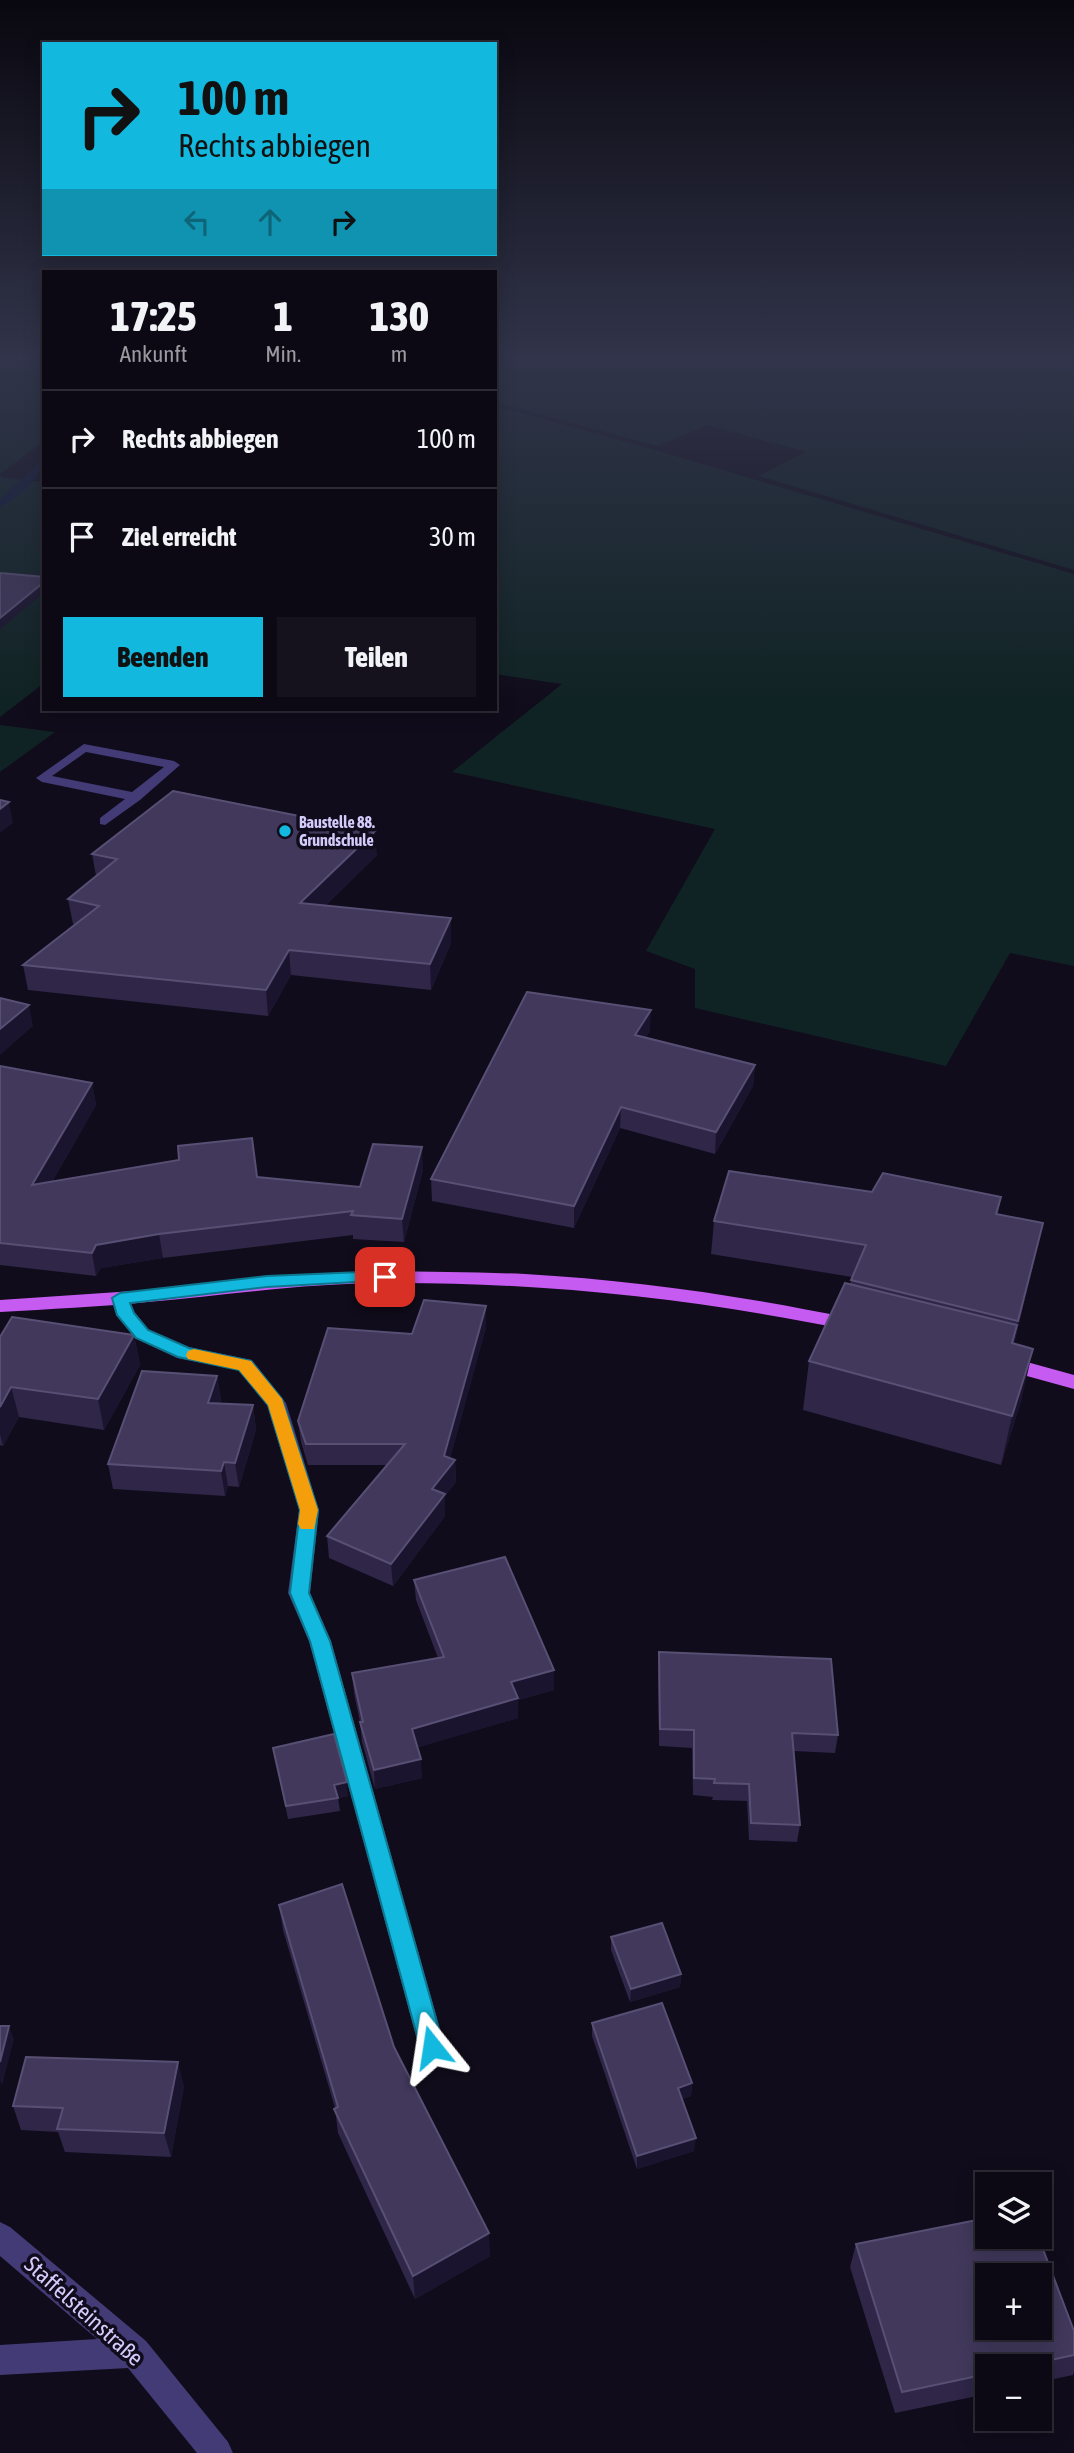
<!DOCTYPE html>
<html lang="de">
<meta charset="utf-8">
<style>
body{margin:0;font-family:"Asap Condensed",sans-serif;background:#15121d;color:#f1f3f6;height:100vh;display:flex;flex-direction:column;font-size:26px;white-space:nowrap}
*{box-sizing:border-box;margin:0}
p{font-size:23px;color:#9a9aa0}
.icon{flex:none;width:38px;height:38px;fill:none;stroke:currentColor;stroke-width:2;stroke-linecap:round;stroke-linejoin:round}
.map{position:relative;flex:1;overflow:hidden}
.panel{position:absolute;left:42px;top:270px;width:455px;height:441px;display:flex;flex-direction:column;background:#0c0914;border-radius:0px;box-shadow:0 4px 18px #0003,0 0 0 2px #2c2a34}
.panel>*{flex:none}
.guide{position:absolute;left:42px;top:42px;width:455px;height:214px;border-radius:0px;box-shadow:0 4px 18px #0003,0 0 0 2px #2c2a34;background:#13b8de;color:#111;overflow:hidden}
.controls{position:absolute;left:975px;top:2172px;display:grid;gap:14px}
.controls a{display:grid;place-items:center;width:77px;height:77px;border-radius:0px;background:#0c0914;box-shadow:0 4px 18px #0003,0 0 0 2px #2c2a34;font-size:35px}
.pin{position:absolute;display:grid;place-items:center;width:60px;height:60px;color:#fff;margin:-30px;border-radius:14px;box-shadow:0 4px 10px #0006}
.me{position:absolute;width:77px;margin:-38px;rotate:345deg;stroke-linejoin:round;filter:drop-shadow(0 0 5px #0008)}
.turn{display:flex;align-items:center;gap:24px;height:147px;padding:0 21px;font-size:32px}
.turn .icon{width:91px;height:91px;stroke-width:2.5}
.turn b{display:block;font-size:49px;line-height:60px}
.lanes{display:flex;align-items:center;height:66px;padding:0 21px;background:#0003;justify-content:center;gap:35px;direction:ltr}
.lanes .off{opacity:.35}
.eta{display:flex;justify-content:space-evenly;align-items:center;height:119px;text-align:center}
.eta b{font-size:42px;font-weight:800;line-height:49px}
.primary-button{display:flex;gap:14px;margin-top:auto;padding:14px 21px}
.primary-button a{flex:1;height:80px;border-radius:0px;background:#13b8de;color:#111;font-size:28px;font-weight:800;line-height:80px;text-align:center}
.primary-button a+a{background:#15121d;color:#f1f3f6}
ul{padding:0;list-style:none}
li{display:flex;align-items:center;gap:21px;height:98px;padding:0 21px;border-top:2px solid #2c2a34}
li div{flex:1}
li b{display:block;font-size:26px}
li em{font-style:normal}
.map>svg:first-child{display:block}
</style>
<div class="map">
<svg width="1074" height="2453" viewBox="0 0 1074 2453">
<rect width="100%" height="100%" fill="#100c1b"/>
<g fill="#102324">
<path d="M 0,358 L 44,358 L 44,441 L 0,474 Z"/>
<path d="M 495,358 L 1004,358 L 1074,374 L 1074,570 L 759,476 L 806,452 L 707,425 L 657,446 L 495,402 Z"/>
<path d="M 495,406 L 648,448 L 1074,574 L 1074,966 L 1010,953 L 946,1066 L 695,1008 L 695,969 L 646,951 L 715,829 L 452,772 L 562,684 L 495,674 Z"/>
<path d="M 0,477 L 44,482 L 44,683 L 0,717 Z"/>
<path d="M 0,725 L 55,732 L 0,772 Z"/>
</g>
<path fill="#0c1734" d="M 1004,358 L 1074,358 L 1074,374 Z"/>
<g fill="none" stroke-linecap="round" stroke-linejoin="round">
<g fill="#0c1734" fill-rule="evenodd">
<path d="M 0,364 L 44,365 L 44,369 L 0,368 Z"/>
<path d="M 44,458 C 44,477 16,499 0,507 L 0,499 Z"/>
</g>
<g fill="#433b76" fill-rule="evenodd">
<path d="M 84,744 L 174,761 L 180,765 L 140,800 L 105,825 L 100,824 L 100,818 L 125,799 L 42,782 L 36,778 ZM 86,752 L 164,767 L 132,792 L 52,776 Z"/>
<path d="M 120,1292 L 126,1294 L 135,1313 L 149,1330 L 188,1347 L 252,1360 L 286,1403 L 319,1510 L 310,1593 L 331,1641 L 445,2047 L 442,2056 L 432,2060 L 422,2056 L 419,2047 L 309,1641 L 288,1593 L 299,1510 L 267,1405 L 239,1370 L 177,1358 L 135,1338 L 117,1315 L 111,1298 Z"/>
<path d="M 0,2222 L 10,2227 L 146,2341 L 228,2442 L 233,2453 L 197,2453 L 128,2368 L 0,2375 L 0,2345 L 97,2339 L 0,2256 Z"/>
</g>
<g fill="#c65bf1" fill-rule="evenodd">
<path d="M 385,1271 C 431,1272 478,1272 525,1274 C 633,1280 743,1296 849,1318 L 856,1320 L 858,1324 L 856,1328 L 849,1330 C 697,1299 541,1282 386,1283 C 306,1283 228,1295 148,1302 C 99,1307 49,1309 0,1312 L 0,1300 L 148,1290 L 267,1276 Z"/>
<path d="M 1005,1356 L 1074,1375 L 1074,1389 L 998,1368 L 995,1363 L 998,1358 Z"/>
</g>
</g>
<g fill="#2f2648">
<path d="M 92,854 L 377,855 L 325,906 L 451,943 L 431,990 L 291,975 L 268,1016 L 28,990 L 23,965 L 75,924 L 73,924 L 68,899 L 96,876 Z"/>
<path d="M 650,1031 L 646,1037 L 755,1065 L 753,1086 L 715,1154 L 620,1128 L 574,1228 L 432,1201 L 431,1179 Z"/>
<path d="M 0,1066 L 92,1083 L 96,1105 L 52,1182 L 257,1177 L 360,1187 L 423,1170 L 404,1242 L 353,1239 L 353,1235 L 163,1258 L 101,1268 L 96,1276 L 0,1265 Z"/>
<path d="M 872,1192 L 1001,1197 L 998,1214 L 1035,1257 L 1014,1344 L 1022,1398 L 1001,1465 L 803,1410 L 809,1361 L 850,1284 L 852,1277 L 711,1254 L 714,1221 Z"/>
<path d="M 486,1327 L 450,1458 L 455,1460 L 456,1482 L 445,1496 L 445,1516 L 393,1586 L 329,1558 L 327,1536 L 387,1465 L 308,1465 L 301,1442 L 298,1421 L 412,1334 Z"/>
<path d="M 134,1335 L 140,1365 L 104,1430 L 19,1417 L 3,1446 L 0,1445 L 0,1337 Z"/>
<path d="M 217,1376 L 221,1400 L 220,1403 L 253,1405 L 256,1430 L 239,1487 L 228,1486 L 225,1496 L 113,1489 L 108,1464 Z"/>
<path d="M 414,1580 L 554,1670 L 554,1690 L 518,1700 L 518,1718 L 418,1747 L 422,1778 L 375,1789 L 362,1742 L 360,1722 L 354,1693 L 352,1673 L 438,1658 L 416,1600 Z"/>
<path d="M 659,1652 L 838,1735 L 835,1753 L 793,1751 L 800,1825 L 797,1842 L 749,1840 L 747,1801 L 712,1800 L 713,1797 L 693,1795 L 692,1748 L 659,1746 L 658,1670 Z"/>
<path d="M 273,1748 L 348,1796 L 338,1798 L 340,1811 L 288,1819 Z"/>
<path d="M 279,1905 L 394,2047 L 490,2256 L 415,2299 L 338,2133 L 335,2108 L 283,1930 Z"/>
<path d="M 611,1937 L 681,1974 L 680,1987 L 630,2002 L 611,1950 Z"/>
<path d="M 592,2023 L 692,2083 L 691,2096 L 682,2099 L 694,2151 L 637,2169 L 592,2036 Z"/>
<path d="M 184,2086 L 171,2157 L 65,2152 L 58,2132 L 21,2130 L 13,2106 Z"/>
<path d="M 856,2244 L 1074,2331 L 1074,2372 L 1073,2375 L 1040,2382 L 1040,2366 L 987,2366 L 987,2394 L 895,2413 L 850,2267 Z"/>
</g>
<g fill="#1b142e">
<path d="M 44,582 L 44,593 L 0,629 L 0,618 Z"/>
<path d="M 9,802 L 13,823 L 0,833 L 0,809 Z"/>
<path d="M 375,831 L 377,855 L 302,928 L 300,903 Z"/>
<path d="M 451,918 L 451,943 L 431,990 L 430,964 Z"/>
<path d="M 289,950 L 291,975 L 268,1016 L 266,990 Z"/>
<path d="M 29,1005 L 33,1026 L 0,1055 L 0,1029 Z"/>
<path d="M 651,1010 L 650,1031 L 635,1056 L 635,1035 Z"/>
<path d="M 755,1065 L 753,1086 L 715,1154 L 716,1132 Z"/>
<path d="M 92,1083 L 96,1105 L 37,1208 L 32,1185 Z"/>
<path d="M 621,1107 L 620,1128 L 574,1228 L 574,1206 Z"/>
<path d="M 422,1147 L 423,1170 L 404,1242 L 402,1219 Z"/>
<path d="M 1043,1223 L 1035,1257 L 1011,1355 L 1018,1321 Z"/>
<path d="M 159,1234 L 163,1258 L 101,1268 L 96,1276 L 92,1253 L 96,1245 Z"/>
<path d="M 486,1306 L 486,1327 L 447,1470 L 455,1460 L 456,1482 L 445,1496 L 445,1516 L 393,1586 L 391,1564 L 432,1489 L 444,1456 Z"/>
<path d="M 134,1335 L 140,1365 L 104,1430 L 98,1399 Z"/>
<path d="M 1033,1349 L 1022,1398 L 1001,1465 L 1012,1416 Z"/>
<path d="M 217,1376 L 221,1400 L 212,1427 L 208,1403 Z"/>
<path d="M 11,1387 L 19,1417 L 3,1446 L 0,1434 L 0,1407 Z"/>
<path d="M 253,1405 L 256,1430 L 239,1487 L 235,1463 Z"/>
<path d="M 224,1462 L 228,1486 L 225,1496 L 221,1471 Z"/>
<path d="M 554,1670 L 554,1690 L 518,1700 L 518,1718 L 413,1749 L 412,1729 L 511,1682 Z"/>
<path d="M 421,1759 L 422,1778 L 375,1789 L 374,1770 Z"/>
<path d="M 347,1782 L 348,1796 L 336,1799 L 334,1785 Z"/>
<path d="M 681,1974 L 680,1987 L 630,2002 L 631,1989 Z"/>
<path d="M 9,2026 L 14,2039 L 2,2086 L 0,2080 L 0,2062 Z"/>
<path d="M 178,2062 L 184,2086 L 171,2157 L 164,2133 Z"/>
<path d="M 692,2083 L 691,2096 L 677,2101 L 678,2088 Z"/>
<path d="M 696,2138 L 694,2151 L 637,2169 L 637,2156 Z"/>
<path d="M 489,2233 L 490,2256 L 415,2299 L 413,2276 Z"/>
</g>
<g fill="#41385b" stroke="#584f74" stroke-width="2" fill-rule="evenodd">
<path d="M 0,573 L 44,577 L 44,582 L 0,618 Z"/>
<path d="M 173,791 L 375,831 L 300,903 L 451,918 L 430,964 L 289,950 L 266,990 L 23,965 L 99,906 L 68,899 L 117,859 L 92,854 Z"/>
<path d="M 0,800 L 9,802 L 0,809 Z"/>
<path d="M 527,992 L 651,1010 L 635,1035 L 755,1065 L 716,1132 L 621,1107 L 574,1206 L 431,1179 Z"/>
<path d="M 0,998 L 29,1005 L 0,1029 Z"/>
<path d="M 0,1066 L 92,1083 L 32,1185 L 179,1160 L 178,1146 L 252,1138 L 257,1177 L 360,1187 L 373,1144 L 422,1147 L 402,1219 L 351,1215 L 353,1211 L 159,1234 L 96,1245 L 92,1253 L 0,1243 Z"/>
<path d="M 729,1171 L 872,1192 L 883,1173 L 1001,1197 L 996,1214 L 1043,1223 L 1018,1321 L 851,1280 L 866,1245 L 714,1221 Z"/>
<path d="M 845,1283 L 1017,1325 L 1012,1343 L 1033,1349 L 1012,1416 L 809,1361 Z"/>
<path d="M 424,1300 L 486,1306 L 444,1456 L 455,1460 L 432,1489 L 445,1494 L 391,1564 L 327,1536 L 405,1444 L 306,1444 L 298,1421 L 328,1328 L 412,1334 Z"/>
<path d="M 12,1317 L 134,1335 L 98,1399 L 11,1387 L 0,1407 L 0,1337 Z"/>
<path d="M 142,1371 L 217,1376 L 208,1403 L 253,1405 L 235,1463 L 224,1462 L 221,1471 L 108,1464 Z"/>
<path d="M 505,1557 L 554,1670 L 511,1682 L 518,1698 L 412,1729 L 421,1759 L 374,1770 L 360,1722 L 363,1722 L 352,1673 L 444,1657 L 414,1580 Z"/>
<path d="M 659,1652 L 831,1659 L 838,1735 L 792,1733 L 800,1825 L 751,1823 L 749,1784 L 714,1783 L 715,1779 L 694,1778 L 694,1730 L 660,1729 Z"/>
<path d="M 334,1734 L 347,1782 L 334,1785 L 338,1798 L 286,1806 L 273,1748 Z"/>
<path d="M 342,1884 L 394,2047 L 489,2233 L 413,2276 L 334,2109 L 338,2107 L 279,1905 Z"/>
<path d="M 662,1923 L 681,1974 L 631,1989 L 611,1937 Z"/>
<path d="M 662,2003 L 692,2083 L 678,2088 L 696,2138 L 637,2156 L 592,2023 Z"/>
<path d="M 0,2026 L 9,2026 L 0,2062 Z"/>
<path d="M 26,2057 L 178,2062 L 164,2133 L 57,2129 L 63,2108 L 13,2106 Z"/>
<path d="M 987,2218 L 987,2236 L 1038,2236 L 1074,2331 L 1074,2355 L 1023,2366 L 987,2366 L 987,2374 L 902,2392 L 856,2244 ZM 987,2275 L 1040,2275 L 1040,2328 L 987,2328 Z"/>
</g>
<linearGradient id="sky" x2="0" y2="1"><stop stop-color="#09070f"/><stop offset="0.51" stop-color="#31344a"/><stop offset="1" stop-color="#31344a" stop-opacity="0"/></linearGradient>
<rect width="1074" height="702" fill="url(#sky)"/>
<path fill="#13b8de" stroke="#0c7890" stroke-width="2" d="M 385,1271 L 393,1277 L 391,1280 L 267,1287 L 130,1303 L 134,1313 L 148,1330 L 189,1348 L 251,1361 L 282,1399 L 318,1510 L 309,1593 L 330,1641 L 444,2047 L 441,2055 L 432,2059 L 423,2055 L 420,2047 L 310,1641 L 290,1593 L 300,1510 L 268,1405 L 239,1370 L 178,1357 L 136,1338 L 117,1315 L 112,1298 L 120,1293 L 267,1276 Z"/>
<path fill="#f59e0b" d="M 194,1349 L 251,1361 L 282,1399 L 318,1510 L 314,1529 L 301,1529 L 298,1524 L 300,1510 L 268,1405 L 239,1370 L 188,1359 L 186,1355 L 188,1351 Z"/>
<circle fill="#13b8de" stroke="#100c1b" stroke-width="2.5" cx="285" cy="831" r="7"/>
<g text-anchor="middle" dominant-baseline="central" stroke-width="7" stroke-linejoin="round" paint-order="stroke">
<g font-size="16" font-weight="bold" fill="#d4cbfb" stroke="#100c1b" text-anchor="start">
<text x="299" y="822">Baustelle 88.<tspan x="299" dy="18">Grundschule</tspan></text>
</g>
<g font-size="23" fill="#d4cbfb" stroke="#100c1b">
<text transform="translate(84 2311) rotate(42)">Staffelsteinstraße</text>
</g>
</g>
</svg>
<div class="controls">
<a><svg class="icon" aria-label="layers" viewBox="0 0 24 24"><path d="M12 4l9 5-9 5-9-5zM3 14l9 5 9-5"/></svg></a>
<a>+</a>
<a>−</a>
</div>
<div class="pin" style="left:385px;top:1277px;background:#d93025"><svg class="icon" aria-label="arrive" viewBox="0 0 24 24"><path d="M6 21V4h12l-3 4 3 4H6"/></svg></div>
<svg class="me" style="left:432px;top:2047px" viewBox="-20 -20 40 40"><path d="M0-17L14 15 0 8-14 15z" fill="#13b8de" stroke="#fff" stroke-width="4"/></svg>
<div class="guide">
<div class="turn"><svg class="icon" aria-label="right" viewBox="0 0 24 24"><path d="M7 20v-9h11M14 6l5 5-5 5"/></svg><div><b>100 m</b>Rechts abbiegen</div></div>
<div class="lanes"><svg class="icon off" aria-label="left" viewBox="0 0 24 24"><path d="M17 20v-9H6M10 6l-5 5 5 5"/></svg><svg class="icon off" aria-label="ahead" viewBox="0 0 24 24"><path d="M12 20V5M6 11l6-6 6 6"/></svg><svg class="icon" aria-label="right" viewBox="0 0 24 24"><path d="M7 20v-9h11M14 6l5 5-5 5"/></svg></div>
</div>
<section class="panel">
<div class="eta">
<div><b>17:25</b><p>Ankunft</p></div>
<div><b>1</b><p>Min.</p></div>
<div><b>130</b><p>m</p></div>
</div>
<ul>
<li><svg class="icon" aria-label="right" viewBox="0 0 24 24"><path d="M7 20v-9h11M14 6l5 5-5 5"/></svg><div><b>Rechts abbiegen</b></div><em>100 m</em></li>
<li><svg class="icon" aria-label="arrive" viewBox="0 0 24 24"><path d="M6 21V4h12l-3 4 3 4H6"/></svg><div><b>Ziel erreicht</b></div><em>30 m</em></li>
</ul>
<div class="primary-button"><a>Beenden</a><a>Teilen</a></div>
</section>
</div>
